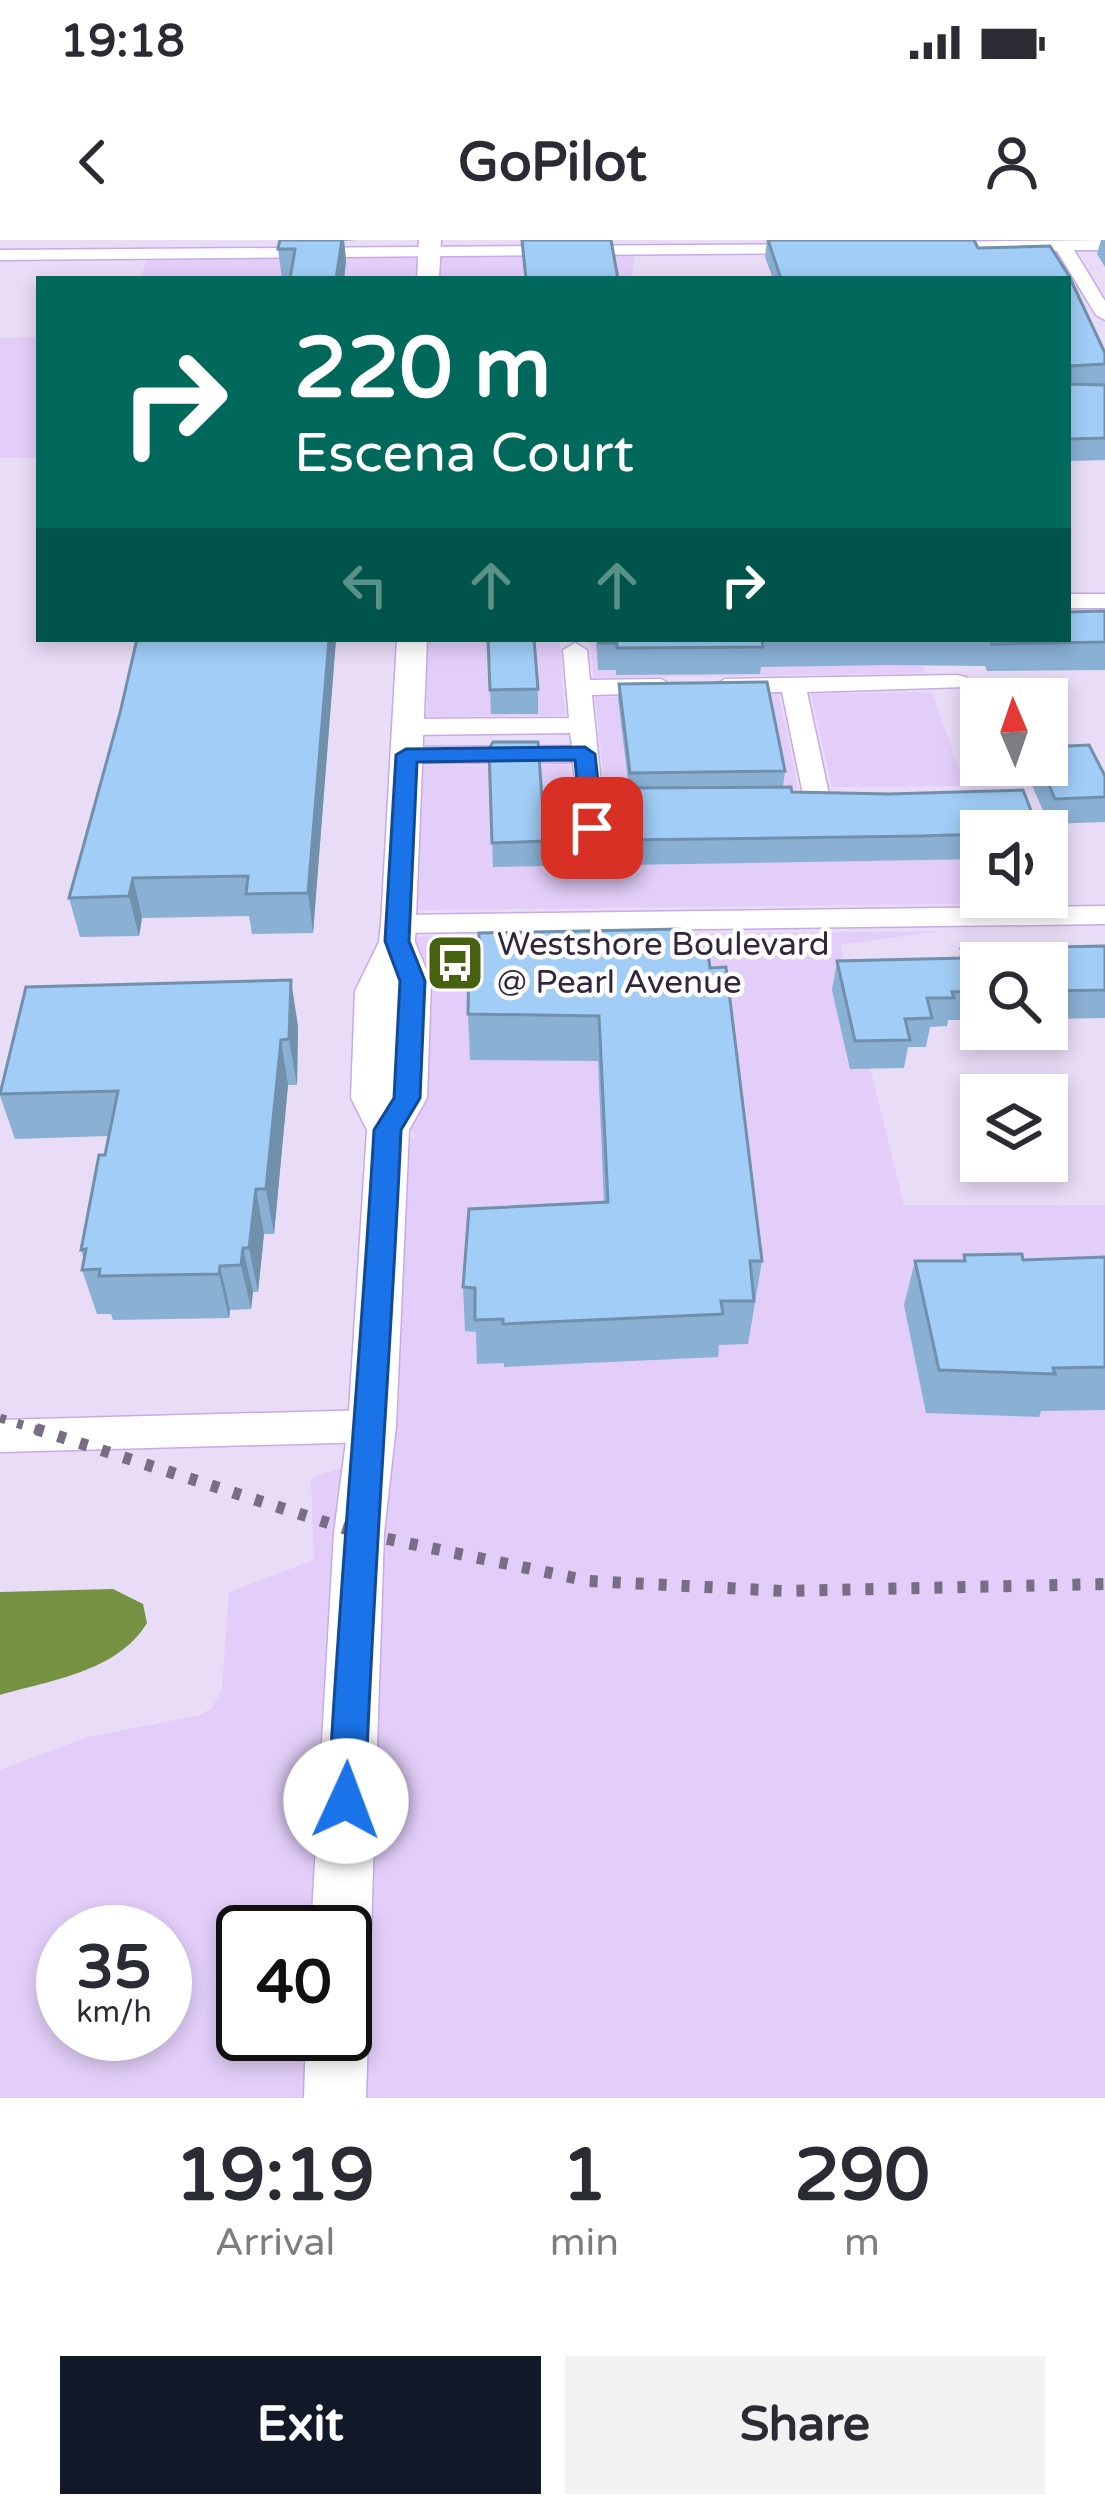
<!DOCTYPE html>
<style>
body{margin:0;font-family:"Varela Round",sans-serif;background:#f2f2f3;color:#2b2b33;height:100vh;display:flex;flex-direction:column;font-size:45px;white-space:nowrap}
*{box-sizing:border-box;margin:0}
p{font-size:39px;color:#7c7c81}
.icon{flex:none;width:66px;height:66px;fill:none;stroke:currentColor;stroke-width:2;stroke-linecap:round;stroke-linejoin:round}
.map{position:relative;height:1858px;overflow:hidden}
.drawer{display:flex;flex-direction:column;background:#fff;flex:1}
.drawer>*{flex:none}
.hud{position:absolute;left:36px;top:36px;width:1035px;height:366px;border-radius:0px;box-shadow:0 6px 18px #0003;background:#00695c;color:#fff;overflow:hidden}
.needle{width:78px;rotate:358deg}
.tools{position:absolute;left:960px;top:438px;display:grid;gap:24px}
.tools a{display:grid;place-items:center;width:108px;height:108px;border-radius:0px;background:#fff;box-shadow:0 6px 18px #0003;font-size:60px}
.speed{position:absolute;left:36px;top:1665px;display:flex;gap:24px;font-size:60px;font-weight:700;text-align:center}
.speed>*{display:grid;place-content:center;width:156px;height:156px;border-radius:50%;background:#fff;box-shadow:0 6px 18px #0003;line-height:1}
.speed small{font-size:30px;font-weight:400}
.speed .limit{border:6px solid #111;border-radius:18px;background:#fff;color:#111}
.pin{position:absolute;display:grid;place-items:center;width:102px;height:102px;color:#fff;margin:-51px;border-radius:24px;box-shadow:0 6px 18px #0006}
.me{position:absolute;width:132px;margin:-66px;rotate:2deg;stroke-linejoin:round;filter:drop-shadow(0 0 9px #0008)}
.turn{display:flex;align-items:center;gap:42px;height:252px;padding:0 60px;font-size:54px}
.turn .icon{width:156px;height:156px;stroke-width:2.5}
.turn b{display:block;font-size:84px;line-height:102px}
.lanes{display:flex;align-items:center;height:114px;padding:0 60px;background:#0003;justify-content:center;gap:60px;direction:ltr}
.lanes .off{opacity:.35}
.eta{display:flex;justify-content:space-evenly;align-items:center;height:204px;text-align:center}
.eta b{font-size:72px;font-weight:700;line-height:84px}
.button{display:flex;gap:24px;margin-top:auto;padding:24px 60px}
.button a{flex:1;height:138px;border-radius:0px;background:#111827;color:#fff;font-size:48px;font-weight:700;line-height:138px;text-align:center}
.button a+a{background:#f2f2f3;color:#2b2b33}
.status{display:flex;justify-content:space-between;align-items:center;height:84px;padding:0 60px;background:#fff;direction:ltr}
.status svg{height:33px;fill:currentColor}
header{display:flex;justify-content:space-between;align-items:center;height:156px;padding:0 60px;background:#fff;font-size:54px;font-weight:700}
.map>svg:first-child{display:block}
</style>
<div class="status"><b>19:18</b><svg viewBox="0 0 49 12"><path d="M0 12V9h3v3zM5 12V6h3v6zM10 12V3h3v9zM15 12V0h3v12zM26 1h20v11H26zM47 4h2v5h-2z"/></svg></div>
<header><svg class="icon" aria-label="back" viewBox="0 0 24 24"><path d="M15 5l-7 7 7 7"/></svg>GoPilot<svg class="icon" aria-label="person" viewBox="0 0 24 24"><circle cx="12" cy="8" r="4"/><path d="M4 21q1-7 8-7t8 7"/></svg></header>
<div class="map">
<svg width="1105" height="1858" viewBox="0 0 1105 1858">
<rect width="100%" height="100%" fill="#e8dcf6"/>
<g fill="#e2cef8" fill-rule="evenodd">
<path d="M 635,14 L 632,39 L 439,39 L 440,16 Z"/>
<path d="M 418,17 L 417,39 L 140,39 L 147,19 Z"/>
<path d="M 39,97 L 39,218 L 0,218 L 0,98 Z"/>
<path d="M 427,399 L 913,399 L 925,433 L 594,438 L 589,401 L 560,401 L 565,475 L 425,477 Z"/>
<path d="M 932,452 L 965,546 L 832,547 L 811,454 Z"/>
<path d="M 779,455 L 798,548 L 605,550 L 595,457 Z"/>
<path d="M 569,525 L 579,627 L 613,626 L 608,572 L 973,568 L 981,591 L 981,657 L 1005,657 L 1007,663 L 418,670 L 423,526 Z"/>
<path d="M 939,691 L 840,705 L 904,965 L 1105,965 L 1105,1858 L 367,1858 L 384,1293 L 395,1208 L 408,900 L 415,897 L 411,889 L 428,858 L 431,741 L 416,701 L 419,697 Z"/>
<path d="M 342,1228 L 327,1390 L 312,1692 L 243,1692 L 243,1794 L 307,1794 L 303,1858 L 0,1858 L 0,1530 L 88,1497 L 200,1475 L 212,1468 L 222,1449 L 229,1352 L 314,1320 L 311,1238 ZM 63,1692 L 165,1692 L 165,1794 L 63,1794 Z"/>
</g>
<path fill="#749242" d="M 113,1349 L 143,1364 L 147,1383 C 117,1432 51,1440 0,1455 L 0,1352 Z"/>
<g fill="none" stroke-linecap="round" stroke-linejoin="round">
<defs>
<g id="minor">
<path d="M 1105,0 L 1105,10 L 1074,10 L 1105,61 L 1105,80 L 1096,75 L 1057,11 L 933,12 L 925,7 L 933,2 Z"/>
<path d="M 815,4 L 817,8 L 809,13 L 0,20 L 0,10 Z"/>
<rect x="1068" y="354" width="37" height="14"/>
<path d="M 575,403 L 587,410 L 590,440 L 661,439 L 673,446 L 661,453 L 592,455 L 602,553 L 666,552 L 679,560 L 666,568 L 604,569 L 609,614 L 595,622 L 581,614 L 573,522 L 407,523 L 394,515 L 407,507 L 572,506 L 570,493 L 408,495 L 395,487 L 408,479 L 569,478 L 563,410 Z"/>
<path d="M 957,435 L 966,437 L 966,447 L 807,452 L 830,559 L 817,567 L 804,559 L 782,452 L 725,453 L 713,446 L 725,439 Z"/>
<path d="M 1105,666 L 1105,684 L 399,693 L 385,684 L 399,675 Z"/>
<path d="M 372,1170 L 385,1175 L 391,1186 L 385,1197 L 372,1202 L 0,1212 L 0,1180 Z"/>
</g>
<g id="tertiary">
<path d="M 419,0 L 441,0 L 439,39 L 417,39 Z"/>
<path d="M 397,399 L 427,399 L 415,702 L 431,741 L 427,858 L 409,890 L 396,1186 L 384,1293 L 371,1692 L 362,1713 L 345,1720 L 345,1692 L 311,1692 L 334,1293 L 348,1186 L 367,890 L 351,858 L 355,751 L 379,702 L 381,684 Z"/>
<path d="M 345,1767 L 359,1772 L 368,1794 L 366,1858 L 304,1858 L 306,1794 L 345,1794 Z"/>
</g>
</defs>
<use href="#minor" stroke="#c8aae8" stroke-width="3"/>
<use href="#tertiary" stroke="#c8aae8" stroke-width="3"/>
<use href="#minor" fill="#fff" fill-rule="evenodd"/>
<use href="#tertiary" fill="#fff" fill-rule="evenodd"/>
<path stroke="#796d86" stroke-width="9" stroke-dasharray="6 12" stroke-linecap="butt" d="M 0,1178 L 45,1192"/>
<path stroke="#796d86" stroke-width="12" stroke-dasharray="8 15" stroke-linecap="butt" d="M 36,1189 L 359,1293 L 589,1341 L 784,1351 L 1105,1344"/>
</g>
<g fill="#8ab0d4">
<path d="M 280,0 L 357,0 L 344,1 L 346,21 L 344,39 L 282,39 L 278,9 Z"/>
<path d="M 767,0 L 974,0 L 978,8 L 1050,6 L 1069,36 L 1105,113 L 1105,220 L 1068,221 L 1068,39 L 773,39 L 765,17 Z"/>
<path d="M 1101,0 L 1105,0 L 1105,27 L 1097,14 Z"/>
<path d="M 1105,371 L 1105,430 L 987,431 L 985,426 L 891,425 L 761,427 L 760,434 L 616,435 L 616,430 L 598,430 L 596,399 L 1068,399 Z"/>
<path d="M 137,399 L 336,399 L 313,693 L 252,694 L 249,676 L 142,678 L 139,696 L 80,697 L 69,658 L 120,473 Z"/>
<path d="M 488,399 L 538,449 L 538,474 L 491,474 Z"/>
<path d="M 619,444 L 785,531 L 783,547 L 629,548 L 618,459 Z"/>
<path d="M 489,509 L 545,601 L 545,626 L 493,627 Z"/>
<path d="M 1028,525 L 1047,525 L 1105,536 L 1105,582 L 1049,584 L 1026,532 Z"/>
<path d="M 635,548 L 792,552 L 981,591 L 981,619 L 625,625 L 621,584 L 622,559 L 634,559 Z"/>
<path d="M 681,699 L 762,1021 L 748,1104 L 719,1105 L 718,1117 L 504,1127 L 504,1123 L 477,1124 L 476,1092 L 465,1091 L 463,1047 L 604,963 L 598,821 L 470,820 L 468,774 Z"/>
<path d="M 1105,706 L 1105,778 L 1047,779 L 1047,723 L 981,723 L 981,780 L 948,780 L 947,786 L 930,787 L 926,807 L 908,807 L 904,828 L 850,829 L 832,750 L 837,721 L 959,718 L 961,709 Z"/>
<path d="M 298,786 L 297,845 L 288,845 L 274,994 L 264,994 L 258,1052 L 253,1052 L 251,1069 L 230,1070 L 229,1078 L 113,1080 L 111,1074 L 97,1074 L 82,1030 L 84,1020 L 81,1010 L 109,896 L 15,899 L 0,856 L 0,850 Z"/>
<path d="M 964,1015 L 1023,1020 L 1105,1017 L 1105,1170 L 1041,1171 L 1039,1177 L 926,1173 L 904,1065 L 915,1021 L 962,1021 Z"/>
</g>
<g fill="#7190ac">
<path d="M 342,0 L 344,0 L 346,21 L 344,39 L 336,39 Z"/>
<path d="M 329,399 L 336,399 L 313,693 L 308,653 Z"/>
<path d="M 133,638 L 142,678 L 139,696 L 129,656 Z"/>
<path d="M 291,740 L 298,786 L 297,845 L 289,799 Z"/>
<path d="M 281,800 L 288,845 L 274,994 L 266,949 Z"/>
<path d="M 256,949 L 264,994 L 258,1052 L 249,1008 Z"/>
<path d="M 243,1008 L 253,1052 L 251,1069 L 241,1025 Z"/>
<path d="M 220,1026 L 230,1070 L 229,1078 L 219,1034 Z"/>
</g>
<g fill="#a1cdf6" stroke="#7190ac" stroke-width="3">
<path d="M 280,0 L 342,0 L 336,39 L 290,39 L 295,9 L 278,9 Z"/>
<path d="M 522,0 L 611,0 L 618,39 L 526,39 Z"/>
<path d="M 768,0 L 974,0 L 978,8 L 1050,6 L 1069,36 L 1105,113 L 1105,124 L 1070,126 L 1070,144 L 1105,145 L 1105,198 L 1068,199 L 1068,39 L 781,39 Z"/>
<path d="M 1105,371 L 1105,402 L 992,404 L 991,399 L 1068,399 L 1068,372 Z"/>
<path d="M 137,399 L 329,399 L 308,653 L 246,654 L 248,636 L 133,638 L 129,656 L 69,658 L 120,473 Z"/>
<path d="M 488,399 L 534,399 L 538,449 L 490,450 Z"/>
<path d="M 599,399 L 824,399 L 762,400 L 763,407 L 617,408 L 617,403 L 599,403 Z"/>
<path d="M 767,442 L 785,531 L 630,533 L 619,444 Z"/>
<path d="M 493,502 L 538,502 L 545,601 L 492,603 L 489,509 Z"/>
<path d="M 1089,505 L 1105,536 L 1105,557 L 1055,559 L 1040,525 L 1047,525 L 1047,507 Z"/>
<path d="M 791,547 L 792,552 L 889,554 L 1023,550 L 1039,591 L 981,591 L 981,594 L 921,596 L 626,600 L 622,559 L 637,559 L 635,548 Z"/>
<path d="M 680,689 L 681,699 L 706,699 L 710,728 L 726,727 L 762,1021 L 750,1021 L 754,1061 L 721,1061 L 723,1074 L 503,1084 L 503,1079 L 475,1080 L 475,1048 L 463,1047 L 469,969 L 608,962 L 599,776 L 468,774 L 469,716 L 479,716 L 479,693 Z"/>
<path d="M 1105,706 L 1105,750 L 1047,751 L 1047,723 L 981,723 L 981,751 L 952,752 L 954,758 L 927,758 L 932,778 L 905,779 L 910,800 L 855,801 L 837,721 L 964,718 L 961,709 Z"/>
<path d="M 291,740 L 289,799 L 281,800 L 266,949 L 256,949 L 249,1008 L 243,1008 L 241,1025 L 220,1026 L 219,1034 L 99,1036 L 100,1029 L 82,1030 L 86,1009 L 81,1010 L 99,915 L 105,915 L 118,851 L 0,854 L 26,747 Z"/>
<path d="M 1022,1014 L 1023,1020 L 1105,1017 L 1105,1127 L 1053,1128 L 1055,1134 L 939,1130 L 915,1021 L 965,1021 L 964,1015 Z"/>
</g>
<path fill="#1a73e8" stroke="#114b97" stroke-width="3" d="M 585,507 L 595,514 L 603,588 L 592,594 L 581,588 L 575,520 L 417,522 L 409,701 L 425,741 L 420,858 L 401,890 C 391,1114 373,1337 365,1561 L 359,1573 L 346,1579 L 334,1573 L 328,1561 C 340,1337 361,1114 374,890 L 394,858 L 400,741 L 385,701 L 396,515 L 406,509 Z"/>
<defs>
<symbol id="bus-square" viewBox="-11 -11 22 22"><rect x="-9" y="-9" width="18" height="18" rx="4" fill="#476111" stroke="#fff"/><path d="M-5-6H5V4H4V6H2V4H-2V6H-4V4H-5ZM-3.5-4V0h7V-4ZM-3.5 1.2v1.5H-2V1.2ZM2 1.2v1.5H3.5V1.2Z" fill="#fff"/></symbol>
</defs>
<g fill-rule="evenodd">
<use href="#bus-square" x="422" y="690" width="66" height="66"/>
</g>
<g text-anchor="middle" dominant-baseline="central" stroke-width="9" stroke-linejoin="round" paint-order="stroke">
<g font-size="33" fill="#32263e" stroke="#fff" text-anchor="start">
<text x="497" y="704">Westshore Boulevard<tspan x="497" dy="38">@ Pearl Avenue</tspan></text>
</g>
</g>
</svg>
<div class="tools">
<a><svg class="needle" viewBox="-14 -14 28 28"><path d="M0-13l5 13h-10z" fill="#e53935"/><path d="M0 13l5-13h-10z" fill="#7c7c81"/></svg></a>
<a><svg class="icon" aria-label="sound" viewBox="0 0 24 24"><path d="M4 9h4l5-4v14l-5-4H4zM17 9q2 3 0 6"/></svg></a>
<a><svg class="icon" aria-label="search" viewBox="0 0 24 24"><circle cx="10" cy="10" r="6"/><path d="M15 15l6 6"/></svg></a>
<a><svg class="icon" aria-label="layers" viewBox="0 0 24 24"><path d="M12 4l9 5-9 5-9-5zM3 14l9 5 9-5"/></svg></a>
</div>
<div class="speed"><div>35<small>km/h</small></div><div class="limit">40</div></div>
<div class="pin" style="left:592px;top:588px;background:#d93025"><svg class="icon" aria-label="arrive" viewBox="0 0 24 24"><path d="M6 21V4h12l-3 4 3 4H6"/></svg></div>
<svg class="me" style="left:346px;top:1561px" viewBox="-20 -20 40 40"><circle r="19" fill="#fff"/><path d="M0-13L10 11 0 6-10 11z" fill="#1a73e8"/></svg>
<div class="hud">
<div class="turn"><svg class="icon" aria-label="right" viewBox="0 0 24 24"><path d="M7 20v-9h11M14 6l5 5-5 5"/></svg><div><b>220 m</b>Escena Court</div></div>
<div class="lanes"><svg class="icon off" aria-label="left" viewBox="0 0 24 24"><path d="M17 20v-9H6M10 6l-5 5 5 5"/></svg><svg class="icon off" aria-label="ahead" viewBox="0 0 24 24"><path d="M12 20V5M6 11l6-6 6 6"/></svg><svg class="icon off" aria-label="ahead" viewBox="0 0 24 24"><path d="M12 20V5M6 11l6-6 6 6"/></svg><svg class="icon" aria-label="right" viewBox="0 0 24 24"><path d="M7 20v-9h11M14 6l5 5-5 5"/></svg></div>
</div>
</div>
<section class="drawer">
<div class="eta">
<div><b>19:19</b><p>Arrival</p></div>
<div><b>1</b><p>min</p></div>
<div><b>290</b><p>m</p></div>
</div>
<div class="button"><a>Exit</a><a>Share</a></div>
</section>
